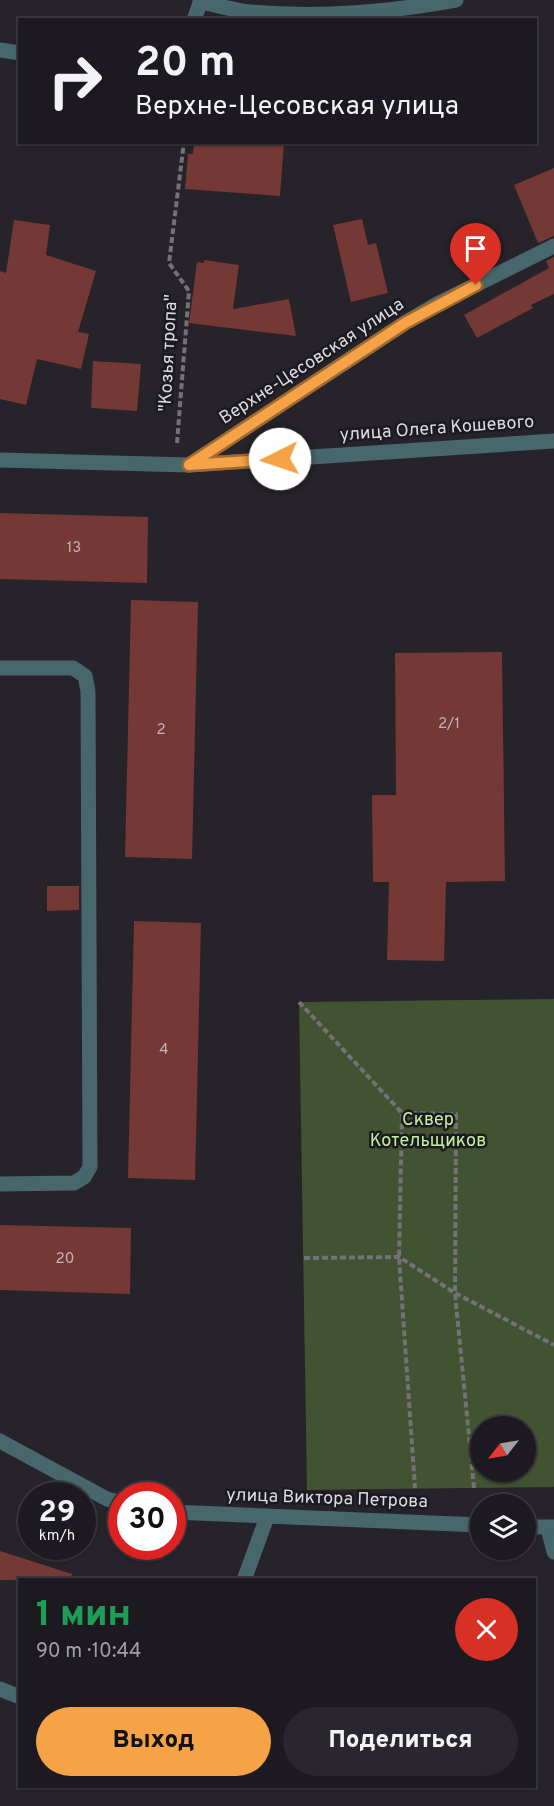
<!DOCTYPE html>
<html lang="ru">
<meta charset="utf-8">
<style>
body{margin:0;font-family:Overpass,sans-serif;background:#29272d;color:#f1f3f6;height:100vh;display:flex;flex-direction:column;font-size:22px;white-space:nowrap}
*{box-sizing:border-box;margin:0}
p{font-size:20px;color:#a0a1a5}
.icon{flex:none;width:33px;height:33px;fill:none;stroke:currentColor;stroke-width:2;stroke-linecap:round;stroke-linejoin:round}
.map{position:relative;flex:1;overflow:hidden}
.panel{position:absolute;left:18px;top:1578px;width:518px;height:210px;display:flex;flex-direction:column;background:#1c1a20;border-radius:0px;box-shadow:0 2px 4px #0004,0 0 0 2px #3a383e}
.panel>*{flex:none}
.guide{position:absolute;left:18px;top:18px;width:519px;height:126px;border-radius:0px;box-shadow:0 2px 4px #0004,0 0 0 2px #3a383e;background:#1c1a20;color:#f1f3f6;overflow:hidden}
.needle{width:39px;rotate:239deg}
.fabs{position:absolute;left:470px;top:1416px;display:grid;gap:12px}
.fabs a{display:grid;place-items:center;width:66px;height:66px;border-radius:50%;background:#1c1a20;box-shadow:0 2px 4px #0004,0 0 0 2px #3a383e;font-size:30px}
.speed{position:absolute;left:18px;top:1482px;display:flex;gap:12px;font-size:30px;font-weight:700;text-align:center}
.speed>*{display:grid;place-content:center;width:78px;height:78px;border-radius:50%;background:#1c1a20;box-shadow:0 2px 4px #0004,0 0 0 2px #3a383e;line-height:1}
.speed small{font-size:15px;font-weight:400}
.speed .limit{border:9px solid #d22;background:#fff;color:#111}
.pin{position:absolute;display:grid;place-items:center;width:51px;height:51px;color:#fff;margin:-62px -26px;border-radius:50% 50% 50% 0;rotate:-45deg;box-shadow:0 0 6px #0007}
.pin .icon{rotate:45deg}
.me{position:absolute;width:66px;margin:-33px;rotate:266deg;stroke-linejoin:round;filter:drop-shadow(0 0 4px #0008)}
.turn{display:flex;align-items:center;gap:21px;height:126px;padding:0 18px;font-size:27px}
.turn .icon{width:78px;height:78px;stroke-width:2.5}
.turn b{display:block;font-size:42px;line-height:51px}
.round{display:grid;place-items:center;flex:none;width:63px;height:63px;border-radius:32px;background:#29272d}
.headline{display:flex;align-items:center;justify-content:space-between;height:102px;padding:0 18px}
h1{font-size:36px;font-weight:800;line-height:45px;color:#1e9e55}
.action{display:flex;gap:12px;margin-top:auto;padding:12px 18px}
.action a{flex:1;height:69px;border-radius:36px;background:#f6a247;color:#111;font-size:24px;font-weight:800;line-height:69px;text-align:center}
.action a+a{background:#29272d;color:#f1f3f6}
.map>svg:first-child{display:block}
</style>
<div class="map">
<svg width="554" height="1806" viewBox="0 0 554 1806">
<rect width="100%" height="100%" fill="#26232a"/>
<path fill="#415331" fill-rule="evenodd" d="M 554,999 L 554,1487 L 307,1490 L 299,1002 ZM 480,1426 L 525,1426 L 525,1472 L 480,1472 Z"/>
<g fill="#743835">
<path d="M 194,142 L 284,142 L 280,196 L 185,189 L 188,154 L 193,154 Z"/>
<path d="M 554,168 L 554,236 L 538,243 L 514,185 Z"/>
<path d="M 362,219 L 368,245 L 376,243 L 388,293 L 351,302 L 333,225 Z"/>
<path d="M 14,220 L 50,225 L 46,255 L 96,271 L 78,332 L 89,334 L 81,369 L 37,359 L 26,405 L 0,399 L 0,271 L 6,273 Z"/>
<path d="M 554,257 L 554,294 L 531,305 L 533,308 L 477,338 L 464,315 L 549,268 L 546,261 Z"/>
<path d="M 204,260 L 239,265 L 233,309 L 289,299 L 296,336 L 189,323 L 197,262 L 204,263 Z"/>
<path d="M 93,361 L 141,364 L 137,411 L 91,408 Z"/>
<path d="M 0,513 L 148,517 L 147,583 L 0,579 Z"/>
<path d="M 131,600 L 198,602 L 192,859 L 125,857 Z"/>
<path d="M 502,652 L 505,881 L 446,882 L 444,961 L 387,960 L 389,882 L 373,882 L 372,795 L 396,795 L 395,653 Z"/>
<path d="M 47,886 L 79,886 L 79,910 L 47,911 Z"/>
<path d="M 134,921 L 201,923 L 195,1180 L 128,1178 Z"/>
<path d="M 0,1225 L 131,1228 L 130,1294 L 0,1290 Z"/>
<path d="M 0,1551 L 72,1574 L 71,1580 L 0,1580 Z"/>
</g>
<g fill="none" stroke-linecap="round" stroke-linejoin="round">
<g stroke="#747177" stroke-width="4" stroke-dasharray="6 3" stroke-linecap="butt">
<path d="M 177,443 L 189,291 L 169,263 L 184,142"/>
<path d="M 299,1002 L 402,1113 L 399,1257 L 415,1488"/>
<path d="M 402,1113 L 456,1114 L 455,1293 L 474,1488"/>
<path d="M 304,1258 L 399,1257 L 455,1293 L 554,1345"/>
</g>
<g stroke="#47676d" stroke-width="15">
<path d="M 200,2 C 216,5 233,10 250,12 C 316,18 390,12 456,0"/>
<path d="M 194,20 L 201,0"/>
<path d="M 0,50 L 20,53"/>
<path d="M 0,668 L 73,668 L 85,676 L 88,691 L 90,1167 L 84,1177 L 74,1183 L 0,1184"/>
<path d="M 548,1528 L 554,1552"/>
<path d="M 244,1580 L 267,1517"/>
<path d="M 0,1689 L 20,1697"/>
</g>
<g stroke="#47676d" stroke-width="15">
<path d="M 0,460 L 189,465 L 554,441"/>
<path d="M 189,465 L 405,323 L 437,304 L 554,246"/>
<path d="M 0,1441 L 107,1499 L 122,1503"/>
<path d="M 172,1512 L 480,1525"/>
<path d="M 525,1527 L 554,1527"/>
</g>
</g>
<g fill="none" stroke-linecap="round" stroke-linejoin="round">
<defs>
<path id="route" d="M 280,459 L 189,465 L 405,323 L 476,285"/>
</defs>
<use href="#route" stroke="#a0692e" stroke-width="15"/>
<use href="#route" stroke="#f6a247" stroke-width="10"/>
</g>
<g text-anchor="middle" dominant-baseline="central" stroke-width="5" stroke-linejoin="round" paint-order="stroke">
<g font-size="15" fill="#c3b2b5">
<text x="74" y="548">13</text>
<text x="449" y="724">2/1</text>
<text x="161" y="730">2</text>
<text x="164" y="1050">4</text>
<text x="65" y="1259">20</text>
</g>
<g font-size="18" fill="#dddbe0" stroke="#1c1a21">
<text transform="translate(169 353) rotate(-87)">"Козья тропа"</text>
<text transform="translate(312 362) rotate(-33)">Верхне-Цесовская улица</text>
<text transform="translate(437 429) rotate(-4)">улица Олега Кошевого</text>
<text transform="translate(327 1499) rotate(2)">улица Виктора Петрова</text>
</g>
<g font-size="18" fill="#c4ef9e" stroke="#1c1a21">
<text x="428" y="1120">Сквер<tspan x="428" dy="21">Котельщиков</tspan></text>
</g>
</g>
</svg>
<div class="fabs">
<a><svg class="needle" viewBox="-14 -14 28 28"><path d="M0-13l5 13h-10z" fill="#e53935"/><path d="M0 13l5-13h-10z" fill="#a0a1a5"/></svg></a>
<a><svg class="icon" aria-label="layers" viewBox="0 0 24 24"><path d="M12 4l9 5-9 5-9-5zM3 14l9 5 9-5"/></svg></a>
</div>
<div class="speed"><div>29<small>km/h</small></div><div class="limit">30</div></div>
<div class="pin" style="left:476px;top:285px;background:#d93025"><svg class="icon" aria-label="arrive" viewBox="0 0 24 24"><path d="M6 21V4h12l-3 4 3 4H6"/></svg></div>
<svg class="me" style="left:280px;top:459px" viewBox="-20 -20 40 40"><circle r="19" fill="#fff"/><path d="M0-13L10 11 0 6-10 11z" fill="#f6a247"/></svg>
<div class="guide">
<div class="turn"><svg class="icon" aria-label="right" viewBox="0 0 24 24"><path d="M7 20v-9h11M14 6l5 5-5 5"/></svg><div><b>20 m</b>Верхне-Цесовская улица</div></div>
</div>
<section class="panel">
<div class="headline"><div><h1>1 мин</h1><p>90 m · 10:44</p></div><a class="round" style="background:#d93025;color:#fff"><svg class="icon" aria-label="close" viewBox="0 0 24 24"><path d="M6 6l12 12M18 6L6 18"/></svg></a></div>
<div class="action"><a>Выход</a><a>Поделиться</a></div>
</section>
</div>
